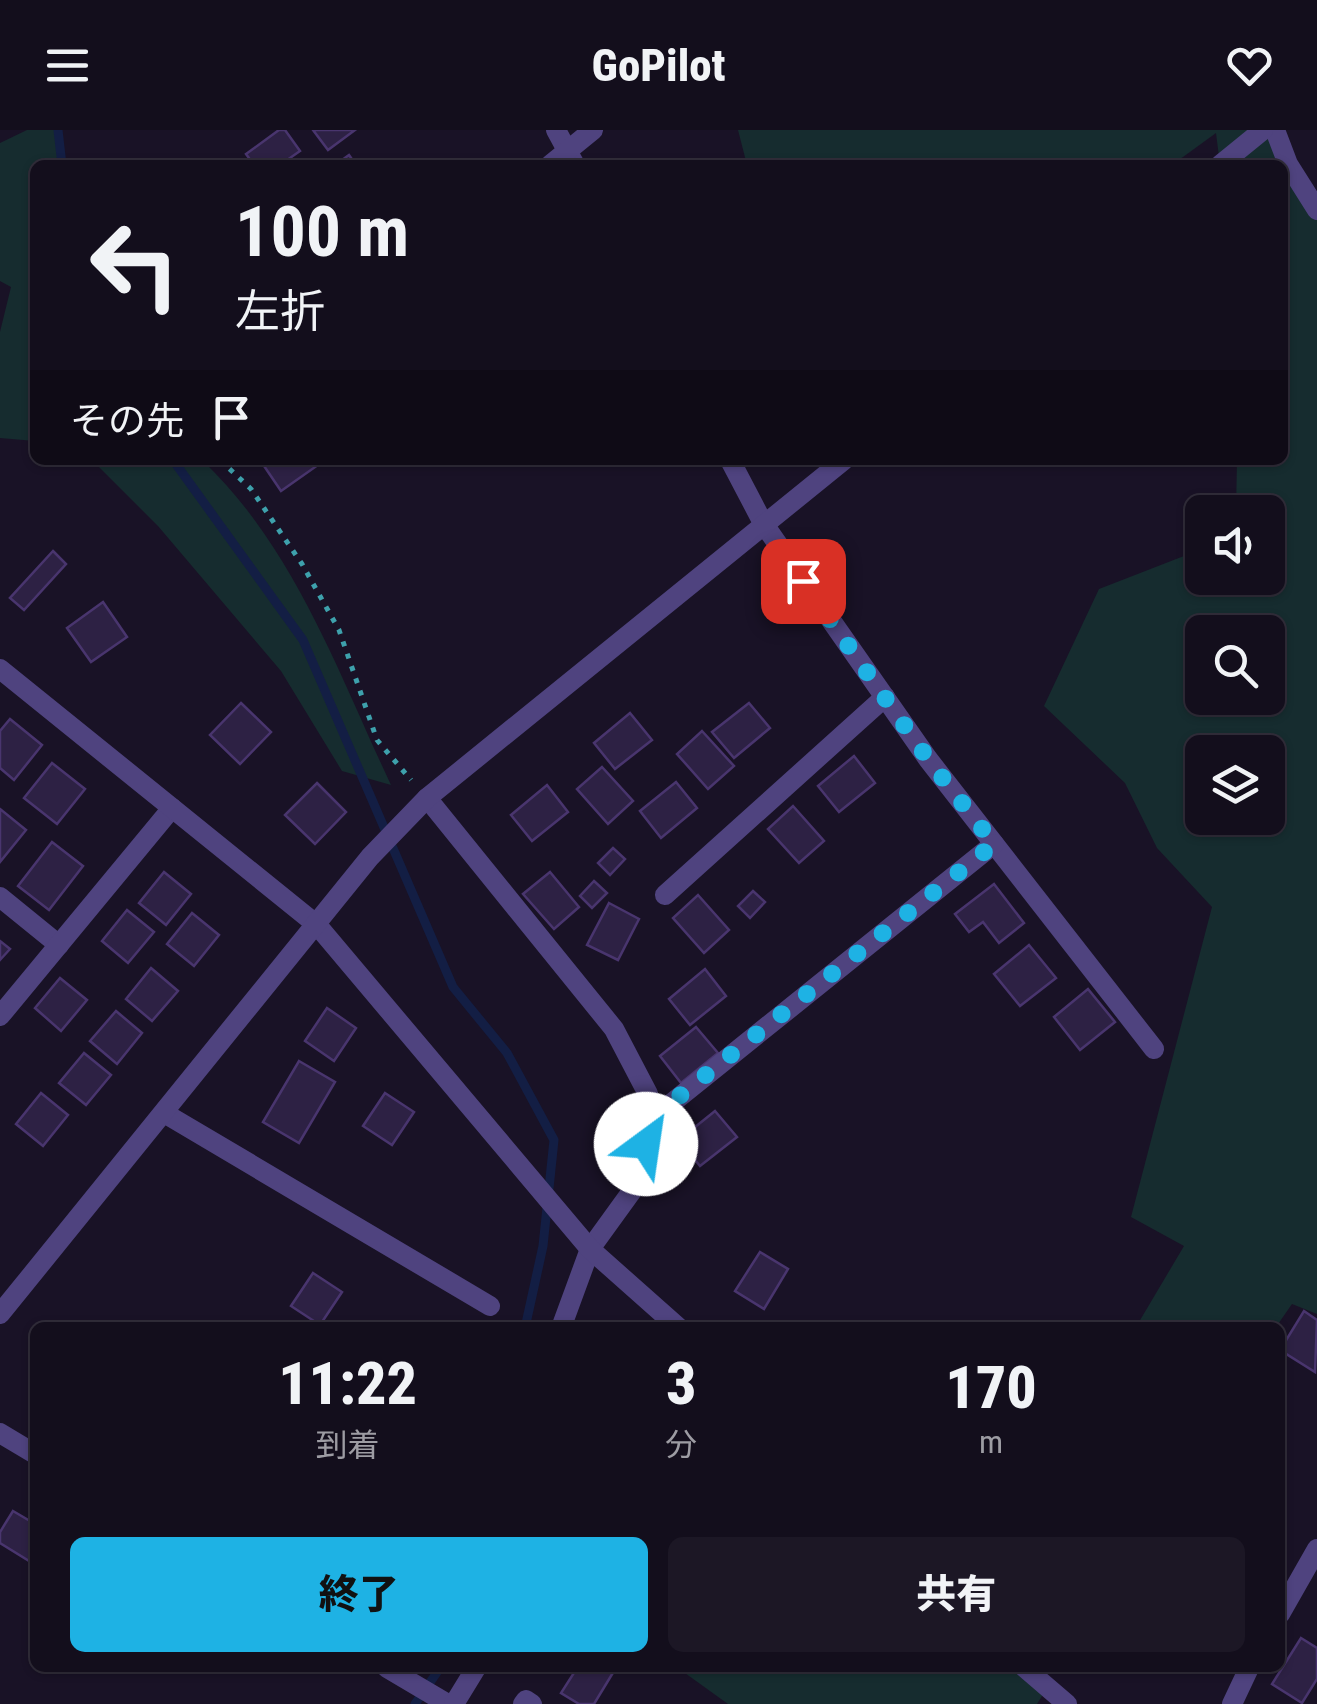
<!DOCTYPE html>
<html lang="ja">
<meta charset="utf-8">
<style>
body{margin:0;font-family:"Roboto Condensed","Noto Sans JP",sans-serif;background:#1c1725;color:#f1f3f6;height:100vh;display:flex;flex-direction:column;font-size:38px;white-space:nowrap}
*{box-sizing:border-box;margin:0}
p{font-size:32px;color:#9d9ca3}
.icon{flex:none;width:55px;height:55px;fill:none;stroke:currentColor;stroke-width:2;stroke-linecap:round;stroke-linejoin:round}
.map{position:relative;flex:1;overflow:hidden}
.details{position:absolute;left:30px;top:1192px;width:1255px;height:350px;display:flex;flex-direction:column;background:#130e1c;border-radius:15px;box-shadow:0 2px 8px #0004,0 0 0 2px #322e3b}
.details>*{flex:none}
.top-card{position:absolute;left:30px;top:30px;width:1258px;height:305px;border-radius:15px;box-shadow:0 2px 8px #0004,0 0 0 2px #322e3b;background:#130e1c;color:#f1f3f6;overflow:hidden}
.fabs{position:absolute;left:1185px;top:365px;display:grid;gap:20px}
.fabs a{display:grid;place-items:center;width:100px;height:100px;border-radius:15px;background:#130e1c;box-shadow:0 2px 8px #0004,0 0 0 2px #322e3b;font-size:50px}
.pin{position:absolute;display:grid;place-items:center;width:85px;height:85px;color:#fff;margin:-42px;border-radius:20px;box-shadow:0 5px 15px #0006}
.me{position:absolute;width:110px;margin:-55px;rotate:31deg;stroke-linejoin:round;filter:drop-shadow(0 0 8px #0008)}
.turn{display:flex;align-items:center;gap:35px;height:210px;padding:0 40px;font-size:45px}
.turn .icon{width:130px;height:130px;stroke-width:2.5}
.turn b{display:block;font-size:70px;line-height:85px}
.then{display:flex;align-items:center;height:95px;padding:0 40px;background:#0003;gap:20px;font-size:38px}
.eta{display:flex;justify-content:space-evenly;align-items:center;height:170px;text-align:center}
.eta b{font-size:60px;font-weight:800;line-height:70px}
.button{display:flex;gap:20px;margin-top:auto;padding:20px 40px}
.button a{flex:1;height:115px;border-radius:15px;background:#1eb2e4;color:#111;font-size:40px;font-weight:800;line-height:115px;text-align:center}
.button a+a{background:#1c1725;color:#f1f3f6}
header{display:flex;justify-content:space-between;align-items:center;height:130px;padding:0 40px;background:#130e1c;font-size:45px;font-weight:800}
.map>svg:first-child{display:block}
</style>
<header><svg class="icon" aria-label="menu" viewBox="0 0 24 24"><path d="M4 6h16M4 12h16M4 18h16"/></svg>GoPilot<svg class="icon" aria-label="heart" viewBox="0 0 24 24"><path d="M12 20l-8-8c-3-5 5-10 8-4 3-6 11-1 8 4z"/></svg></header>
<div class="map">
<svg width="1317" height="1574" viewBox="0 0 1317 1574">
<rect width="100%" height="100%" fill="#191226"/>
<g fill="#162c2f" fill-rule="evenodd">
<path d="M 27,0 L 58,0 L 62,35 L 35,35 L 35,311 L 0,308 L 0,202 L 11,157 L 0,151 L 0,13 Z"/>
<path d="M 738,0 L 1280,0 L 1317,71 L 1317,1184 L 1292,1174 L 1276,1197 L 1136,1197 L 1184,1116 L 1131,1087 L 1212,777 L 1157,718 L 1125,653 L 1044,576 L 1099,459 L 1202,419 L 1202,448 L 1268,448 L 1268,382 L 1236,382 L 1237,330 L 1282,330 L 1282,35 L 1220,35 L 1216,3 L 1172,35 L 747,35 ZM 1202,502 L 1268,502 L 1268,568 L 1202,568 ZM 1202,622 L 1268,622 L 1268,688 L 1202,688 Z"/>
<path d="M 92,330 L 202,330 C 294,417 338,542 391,655 L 342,641 L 281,541 L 158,396 Z"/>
<path d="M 678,1538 L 1030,1538 L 1047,1558 L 1037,1574 L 728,1574 Z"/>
</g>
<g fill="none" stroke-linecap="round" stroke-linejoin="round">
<g stroke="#131e44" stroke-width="9">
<path d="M 58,0 L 62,35"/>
<path d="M 173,330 L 303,510 L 453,857 L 507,923 L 554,1010 L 543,1116 L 525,1198"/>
<path d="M 415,1574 L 440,1538"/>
</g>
</g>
<g fill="#2d2144" stroke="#49356e" stroke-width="2.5">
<path d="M 279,0 L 285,0 L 300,21 L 280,35 L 254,35 L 246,24 Z"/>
<path d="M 313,0 L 355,0 L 328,20 Z"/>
<path d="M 349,25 L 356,35 L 335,35 Z"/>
<path d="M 260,330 L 315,330 L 318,335 L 281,361 Z"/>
<path d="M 53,421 L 66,434 L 24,480 L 10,468 Z"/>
<path d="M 103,472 L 127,507 L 91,532 L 67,498 Z"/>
<path d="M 241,573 L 271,602 L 240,634 L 210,605 Z"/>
<path d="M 749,573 L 770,598 L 734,628 L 712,602 Z"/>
<path d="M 630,583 L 652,610 L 615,639 L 594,613 Z"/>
<path d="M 10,589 L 42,615 L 14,650 L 0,638 L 0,601 Z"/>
<path d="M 702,601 L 734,636 L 708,659 L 677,624 Z"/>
<path d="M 854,626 L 875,653 L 839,682 L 818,656 Z"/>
<path d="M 52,633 L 85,659 L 57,694 L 24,668 Z"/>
<path d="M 602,637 L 633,671 L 608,694 L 577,659 Z"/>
<path d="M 676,652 L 697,678 L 661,708 L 640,681 Z"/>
<path d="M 317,653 L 346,682 L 315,714 L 285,685 Z"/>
<path d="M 547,655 L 568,682 L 532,711 L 511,685 Z"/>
<path d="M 793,676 L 824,711 L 799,733 L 768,699 Z"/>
<path d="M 0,679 L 26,700 L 0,732 Z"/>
<path d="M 52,712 L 83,736 L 49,780 L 18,756 Z"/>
<path d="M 613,718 L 625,729 L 610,745 L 598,733 Z"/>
<path d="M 164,742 L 191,764 L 166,795 L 139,773 Z"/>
<path d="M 550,742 L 579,777 L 554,799 L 523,764 Z"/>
<path d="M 594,751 L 607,763 L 592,778 L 580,766 Z"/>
<path d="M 994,754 L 1024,793 L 999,813 L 983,792 L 969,802 L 955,784 Z"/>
<path d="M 753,761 L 765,772 L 750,788 L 738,776 Z"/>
<path d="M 698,765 L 729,800 L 704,823 L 673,788 Z"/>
<path d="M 609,773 L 639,789 L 618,830 L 587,815 Z"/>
<path d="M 127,780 L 154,802 L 128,833 L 102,811 Z"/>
<path d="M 192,783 L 219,805 L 194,836 L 167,814 Z"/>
<path d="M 0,811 L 10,819 L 0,830 Z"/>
<path d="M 1029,815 L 1056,848 L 1020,876 L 994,844 Z"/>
<path d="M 151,838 L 178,861 L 152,891 L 126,869 Z"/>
<path d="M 705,839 L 726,866 L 690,895 L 669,869 Z"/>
<path d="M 60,848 L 87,870 L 61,901 L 35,878 Z"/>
<path d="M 1088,859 L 1115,892 L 1080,920 L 1054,887 Z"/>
<path d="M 327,878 L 356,898 L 334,931 L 305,911 Z"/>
<path d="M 116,881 L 142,903 L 117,934 L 90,911 Z"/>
<path d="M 696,897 L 718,923 L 681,953 L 660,926 Z"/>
<path d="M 84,923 L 111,945 L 86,975 L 59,953 Z"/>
<path d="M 299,931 L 335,952 L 299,1013 L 263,992 Z"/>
<path d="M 41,963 L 68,985 L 43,1016 L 16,994 Z"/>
<path d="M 385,963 L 414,982 L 392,1015 L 363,996 Z"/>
<path d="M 715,981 L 737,1007 L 700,1036 L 679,1010 Z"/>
<path d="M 760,1122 L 788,1139 L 764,1179 L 735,1161 Z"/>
<path d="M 313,1143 L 342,1162 L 320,1195 L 291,1176 Z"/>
<path d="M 1304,1181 L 1317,1190 L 1315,1242 L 1280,1220 Z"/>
<path d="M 13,1381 L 35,1394 L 34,1434 L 0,1413 L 0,1402 Z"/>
<path d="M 1301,1508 L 1317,1518 L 1317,1549 L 1302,1573 L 1272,1554 Z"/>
<path d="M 577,1538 L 614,1541 L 594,1574 L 579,1574 L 561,1563 Z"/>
</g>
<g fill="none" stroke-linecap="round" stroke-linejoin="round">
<path stroke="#3ea1ac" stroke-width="5" stroke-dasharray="5 8" stroke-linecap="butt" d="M 220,330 L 251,359 L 302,434 L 339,500 L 377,610 L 411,650"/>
<g stroke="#4f437f" stroke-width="20">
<path d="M 556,0 L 575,35"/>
<path d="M 1275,0 L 1288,34 L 1317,80"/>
<path d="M 550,35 L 593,0"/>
<path d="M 730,330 L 763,393 L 928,629 L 1154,919"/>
<path d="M 427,668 L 614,899 L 648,964 L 646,1014 L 637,1054 L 590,1119 L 561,1198"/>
<path d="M 665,765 L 885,567"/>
<path d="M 0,767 L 59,815"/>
<path d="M 0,886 L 172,678"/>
<path d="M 164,983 L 490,1176"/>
<path d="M 647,993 L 994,714"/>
<path d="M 0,1303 L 35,1324"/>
<path d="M 1280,1484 L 1317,1419"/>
<path d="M 387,1538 L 448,1574"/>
<path d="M 454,1574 L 476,1538"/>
<path d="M 523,1574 L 526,1570 L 532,1574"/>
<path d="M 1232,1574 L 1249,1538"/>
</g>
<g stroke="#4f437f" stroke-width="20">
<path d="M 1220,35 L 1263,0"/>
<path d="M 0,539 L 317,795 L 590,1119 L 679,1198"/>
<path d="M 0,1184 L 370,727 L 427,668 L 844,330"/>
<path d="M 1025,1538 L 1067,1574"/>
</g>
</g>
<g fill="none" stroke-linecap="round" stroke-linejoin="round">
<path stroke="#1eb2e4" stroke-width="18" stroke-dasharray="0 32.4" d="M 646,1014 L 647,992 L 994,714 L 928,629 L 803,451"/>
</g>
</svg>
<div class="fabs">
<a><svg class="icon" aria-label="sound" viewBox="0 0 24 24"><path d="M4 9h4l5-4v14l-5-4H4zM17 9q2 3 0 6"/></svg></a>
<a><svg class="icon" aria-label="search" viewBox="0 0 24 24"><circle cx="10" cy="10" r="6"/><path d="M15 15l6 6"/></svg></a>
<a><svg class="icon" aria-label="layers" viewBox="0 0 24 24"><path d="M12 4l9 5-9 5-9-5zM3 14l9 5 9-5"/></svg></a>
</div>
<div class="pin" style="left:803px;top:451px;background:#d93025"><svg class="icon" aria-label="arrive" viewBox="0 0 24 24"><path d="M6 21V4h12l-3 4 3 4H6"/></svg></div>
<svg class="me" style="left:646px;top:1014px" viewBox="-20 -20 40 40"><circle r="19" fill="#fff"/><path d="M0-13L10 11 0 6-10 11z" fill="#1eb2e4"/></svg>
<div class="top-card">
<div class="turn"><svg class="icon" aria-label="left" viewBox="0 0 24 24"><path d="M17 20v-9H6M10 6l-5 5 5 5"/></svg><div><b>100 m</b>左折</div></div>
<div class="then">その先<svg class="icon" aria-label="arrive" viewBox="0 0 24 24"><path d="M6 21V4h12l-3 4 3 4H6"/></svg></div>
</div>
<section class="details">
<div class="eta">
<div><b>11:22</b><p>到着</p></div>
<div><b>3</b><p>分</p></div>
<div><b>170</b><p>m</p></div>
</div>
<div class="button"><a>終了</a><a>共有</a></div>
</section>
</div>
